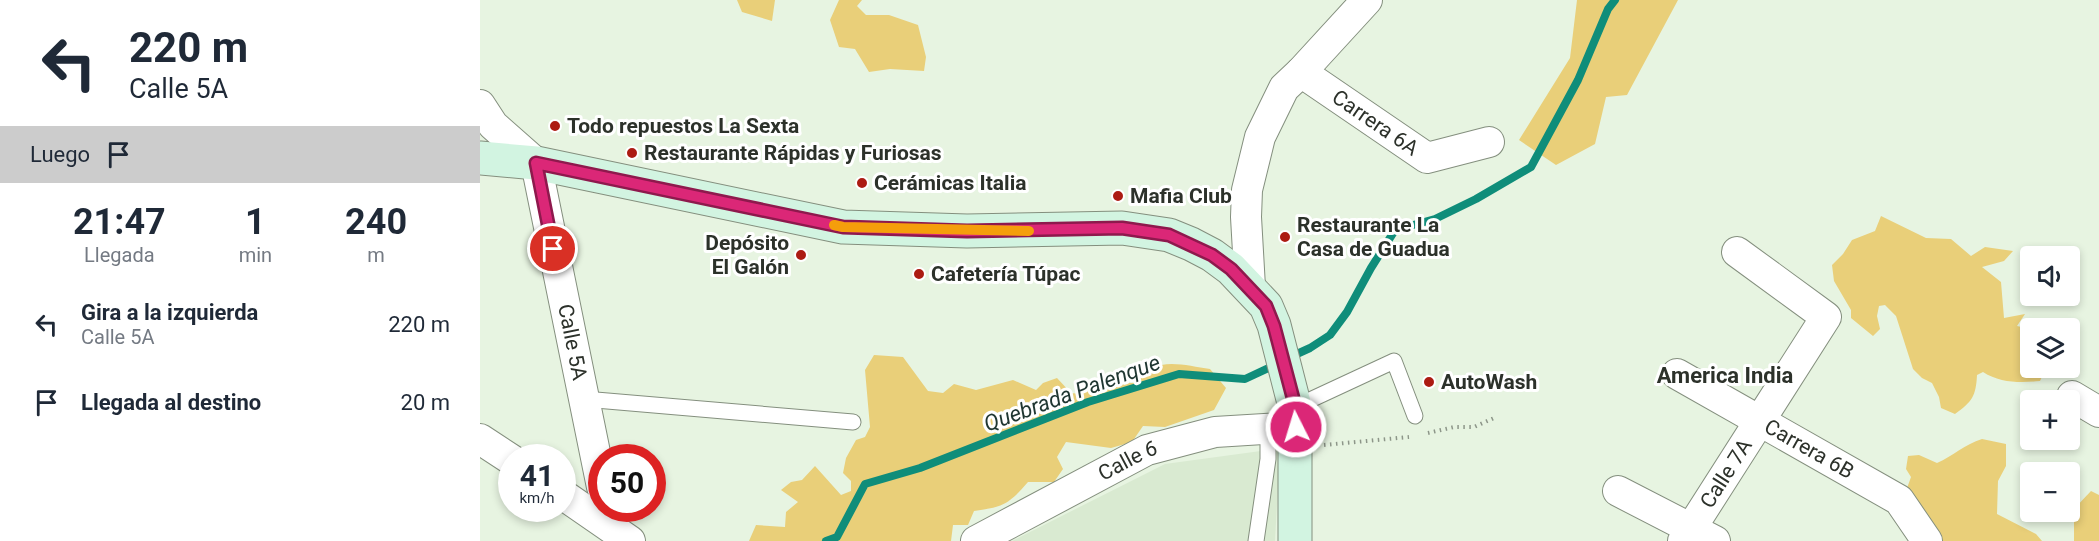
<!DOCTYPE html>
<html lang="es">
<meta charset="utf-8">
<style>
body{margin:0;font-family:Roboto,sans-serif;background:#f6f6f7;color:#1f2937;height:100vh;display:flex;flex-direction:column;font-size:22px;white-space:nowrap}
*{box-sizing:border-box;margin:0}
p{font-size:20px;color:#747a83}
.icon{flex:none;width:33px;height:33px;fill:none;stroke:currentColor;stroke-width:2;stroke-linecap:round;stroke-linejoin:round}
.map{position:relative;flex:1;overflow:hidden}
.details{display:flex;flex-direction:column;background:#fff;width:480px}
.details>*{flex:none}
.top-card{background:#fff;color:#1f2937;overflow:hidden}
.controls{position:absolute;left:1540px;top:246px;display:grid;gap:12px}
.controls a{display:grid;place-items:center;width:60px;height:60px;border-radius:6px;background:#fff;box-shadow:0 3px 9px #0003;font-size:30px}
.speed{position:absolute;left:18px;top:444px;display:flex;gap:12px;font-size:30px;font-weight:700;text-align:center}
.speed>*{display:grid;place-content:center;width:78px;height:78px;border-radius:50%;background:#fff;box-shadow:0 3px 9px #0003;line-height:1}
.speed small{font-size:15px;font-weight:400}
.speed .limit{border:9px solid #d22;background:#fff;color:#111}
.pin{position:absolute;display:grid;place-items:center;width:51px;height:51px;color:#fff;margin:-26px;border:3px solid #fff;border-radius:50%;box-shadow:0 2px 6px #0007}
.me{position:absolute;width:66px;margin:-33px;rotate:355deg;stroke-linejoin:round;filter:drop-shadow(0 0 4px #0008)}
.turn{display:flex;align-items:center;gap:21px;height:126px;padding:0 30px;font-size:27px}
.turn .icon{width:78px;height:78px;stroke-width:2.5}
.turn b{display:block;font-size:42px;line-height:51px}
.then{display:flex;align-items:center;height:57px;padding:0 30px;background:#0003;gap:12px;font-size:22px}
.eta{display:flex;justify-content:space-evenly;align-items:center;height:102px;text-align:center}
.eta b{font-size:36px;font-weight:700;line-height:42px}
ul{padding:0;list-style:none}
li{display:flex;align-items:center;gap:18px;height:78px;padding:0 30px}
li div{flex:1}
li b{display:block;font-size:22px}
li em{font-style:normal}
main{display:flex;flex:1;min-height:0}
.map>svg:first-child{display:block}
</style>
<main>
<section class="details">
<div class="top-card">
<div class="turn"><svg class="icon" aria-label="left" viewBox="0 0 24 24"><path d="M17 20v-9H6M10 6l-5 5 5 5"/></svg><div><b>220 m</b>Calle 5A</div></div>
<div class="then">Luego<svg class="icon" aria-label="arrive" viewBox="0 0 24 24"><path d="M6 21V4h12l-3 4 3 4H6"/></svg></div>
</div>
<div class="eta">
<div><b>21:47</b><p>Llegada</p></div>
<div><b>1</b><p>min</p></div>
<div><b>240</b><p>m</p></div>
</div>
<ul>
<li><svg class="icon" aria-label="left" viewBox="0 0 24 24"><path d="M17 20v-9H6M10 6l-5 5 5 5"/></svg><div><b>Gira a la izquierda</b><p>Calle 5A</p></div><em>220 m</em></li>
<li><svg class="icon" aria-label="arrive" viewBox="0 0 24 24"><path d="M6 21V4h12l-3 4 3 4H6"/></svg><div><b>Llegada al destino</b></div><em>20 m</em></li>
</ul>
</section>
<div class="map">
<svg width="1619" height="541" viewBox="0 0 1619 541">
<rect width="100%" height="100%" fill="#e7f4e1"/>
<path fill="#d9ead1" d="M 788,450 L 800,450 L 795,541 L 532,541 L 685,464 Z"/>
<g fill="#e9cf79">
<path d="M 257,0 L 295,0 L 292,21 L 262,12 Z"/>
<path d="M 359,0 L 382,0 L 377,6 L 386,15 L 409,15 L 438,25 L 446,57 L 444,71 L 410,69 L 389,72 L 375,49 L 359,47 L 350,20 Z"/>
<path d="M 1097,0 L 1198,0 L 1147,95 L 1126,97 L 1115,144 L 1076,165 L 1039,140 L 1090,58 Z"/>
<path d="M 1401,216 L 1446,238 L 1471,239 L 1491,256 L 1505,247 L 1533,251 L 1524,261 L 1502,267 L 1521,282 L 1524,318 L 1545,314 L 1537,326 L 1551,329 L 1551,368 L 1566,368 L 1560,381 C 1540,383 1520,383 1503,372 L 1497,375 C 1496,396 1492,402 1475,414 L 1461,408 L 1459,397 L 1452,383 L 1442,378 L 1433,369 L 1416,316 L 1405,305 L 1399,306 L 1397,316 L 1400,329 L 1393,336 L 1371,318 L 1371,310 L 1354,281 L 1352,265 L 1363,254 L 1372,240 L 1395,231 Z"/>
<path d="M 394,355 L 423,357 L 448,391 L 463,393 L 474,384 L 496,390 L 533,380 L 556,390 L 563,383 L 577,378 L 591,393 L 601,394 L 608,385 L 622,375 L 644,383 L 655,383 C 673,355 703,365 730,369 L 746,388 L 734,410 L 685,427 L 663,426 L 652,442 L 631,448 L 586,442 L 577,457 L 583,469 L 574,482 L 548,482 C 529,504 524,507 494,511 L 488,525 L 473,525 L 471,541 L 269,541 L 276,525 L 305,527 L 306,512 L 318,502 L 301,490 L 311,482 L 322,480 L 335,466 L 361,495 L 371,491 L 371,481 L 363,473 L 366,458 L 376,440 L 385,437 L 390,427 L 385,370 Z"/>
<path d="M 1502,439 L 1526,444 L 1526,466 L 1518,481 L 1517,514 L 1556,534 L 1562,541 L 1450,541 L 1426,491 L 1431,477 L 1426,469 L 1428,456 L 1439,455 L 1457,463 C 1473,456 1485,444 1502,439 Z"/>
<path d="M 1611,491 L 1619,495 L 1619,541 L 1594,541 L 1594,509 Z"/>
</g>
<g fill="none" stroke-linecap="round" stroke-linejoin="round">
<g stroke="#0f8d7a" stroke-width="8">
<path d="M 808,358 L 830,348 L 850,335 L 867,312 L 891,268 L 915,230 L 955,219 L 996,199 L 1051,167 L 1098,80 L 1128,9 L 1135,0"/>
<path d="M 346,541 L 357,537 L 385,484 L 440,468 L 608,402 L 699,374 L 765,379 L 797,364"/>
</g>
<defs>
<g id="service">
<path d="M 104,399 L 373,422"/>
<path d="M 815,407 L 914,361 L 935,416"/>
<path d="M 776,541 L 788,459 L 788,428"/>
</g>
<g id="minor">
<path id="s1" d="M 821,72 L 947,158 L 1009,142"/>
<path id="s2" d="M 0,105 L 13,125 L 56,163 L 122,487"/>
<path d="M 770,287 L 766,217 L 767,190 L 780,137 L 804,88 L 821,72 L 887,0"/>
<path id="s3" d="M 1197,374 L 1419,500 L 1447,541"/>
<path d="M 1592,396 L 1619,412"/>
<path d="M 0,439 L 32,460"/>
<path d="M 1138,491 L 1235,541"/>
<path d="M 82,494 L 150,541"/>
<path id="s4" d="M 496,541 L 667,450 L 735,432 L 816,427"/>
<path id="s5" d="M 1203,541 L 1346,317 L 1257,252"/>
</g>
<path id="secondary" d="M 0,158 L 56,163 L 363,227 L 487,231 L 642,228 L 689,235 L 711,244 L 732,255 L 751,269 L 786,306 L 794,325 L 815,407 L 815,541"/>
</defs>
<use href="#service" stroke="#848f7e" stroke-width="17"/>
<use href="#minor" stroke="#848f7e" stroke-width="32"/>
<use href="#secondary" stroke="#848f7e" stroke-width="35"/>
<g stroke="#8d9689" stroke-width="4" stroke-dasharray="1.5 4.5" stroke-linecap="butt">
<path d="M 948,433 L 974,427 L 994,427 L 1014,418"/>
<path d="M 844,445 L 929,437"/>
</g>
<use href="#service" stroke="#fff" stroke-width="15"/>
<use href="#minor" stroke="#fff" stroke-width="30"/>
<use href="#secondary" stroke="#d2f4e1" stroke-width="33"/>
</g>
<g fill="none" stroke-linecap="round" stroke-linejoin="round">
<defs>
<path id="route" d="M 73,249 L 56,163 L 363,227 L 487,231 L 642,228 L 689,235 L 732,255 L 751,269 L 786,306 L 794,326 L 813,398 L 816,427"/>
</defs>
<use href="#route" stroke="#8e194d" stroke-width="15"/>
<use href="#route" stroke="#db2777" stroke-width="10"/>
<path stroke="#f59e0b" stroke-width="10" d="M 354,225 L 363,227 L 549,231"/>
</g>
<g fill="#ac1b12" stroke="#fff" stroke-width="2">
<circle cx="75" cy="126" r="6"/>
<circle cx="152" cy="153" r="6"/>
<circle cx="382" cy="183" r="6"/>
<circle cx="638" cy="196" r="6"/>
<circle cx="805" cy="237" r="6"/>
<circle cx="321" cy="255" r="6"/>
<circle cx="439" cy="274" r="6"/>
<circle cx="949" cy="382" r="6"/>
</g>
<g text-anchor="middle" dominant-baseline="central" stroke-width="6" stroke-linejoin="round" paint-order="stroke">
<g font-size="21" fill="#2c312a" stroke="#fff">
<text stroke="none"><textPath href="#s1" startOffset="90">Carrera 6A</textPath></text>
<text stroke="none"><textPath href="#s2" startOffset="264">Calle 5A</textPath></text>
<text stroke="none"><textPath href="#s3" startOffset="152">Carrera 6B</textPath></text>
<text stroke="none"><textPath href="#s4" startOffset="172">Calle 6</textPath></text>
<text stroke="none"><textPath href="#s5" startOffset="80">Calle 7A</textPath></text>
</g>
<g font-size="21" font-weight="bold" fill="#2c312a" stroke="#fff" text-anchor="start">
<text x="87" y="126">Todo repuestos La Sexta</text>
<text x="164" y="153">Restaurante Rápidas y Furiosas</text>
<text x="394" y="183">Cerámicas Italia</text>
<text x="650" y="196">Mafia Club</text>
<text x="817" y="225">Restaurante La<tspan x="817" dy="24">Casa de Guadua</tspan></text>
<text x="309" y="243" text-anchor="end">Depósito<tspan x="309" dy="24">El Galón</tspan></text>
<text x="451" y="274">Cafetería Túpac</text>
<text x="961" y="382">AutoWash</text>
</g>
<g font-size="22" font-weight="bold" fill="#2c312a" stroke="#fff">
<text x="1245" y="375">America India</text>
</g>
<g font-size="22" font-style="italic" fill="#1f3631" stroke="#fff">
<text transform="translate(592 393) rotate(-20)">Quebrada Palenque</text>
</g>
</g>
</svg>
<div class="controls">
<a><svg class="icon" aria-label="sound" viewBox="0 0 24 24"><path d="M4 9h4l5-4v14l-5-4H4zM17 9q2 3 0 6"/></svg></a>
<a><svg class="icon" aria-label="layers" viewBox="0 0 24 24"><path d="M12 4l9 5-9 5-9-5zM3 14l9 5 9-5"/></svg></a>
<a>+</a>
<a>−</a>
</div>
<div class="speed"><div>41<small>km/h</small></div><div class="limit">50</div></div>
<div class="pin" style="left:73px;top:249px;background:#d93025"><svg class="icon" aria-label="arrive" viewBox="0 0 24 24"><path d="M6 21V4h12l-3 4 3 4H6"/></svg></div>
<svg class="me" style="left:816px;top:427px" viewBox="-20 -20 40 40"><circle r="17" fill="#db2777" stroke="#fff" stroke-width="3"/><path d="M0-11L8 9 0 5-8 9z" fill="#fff"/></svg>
</div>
</main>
